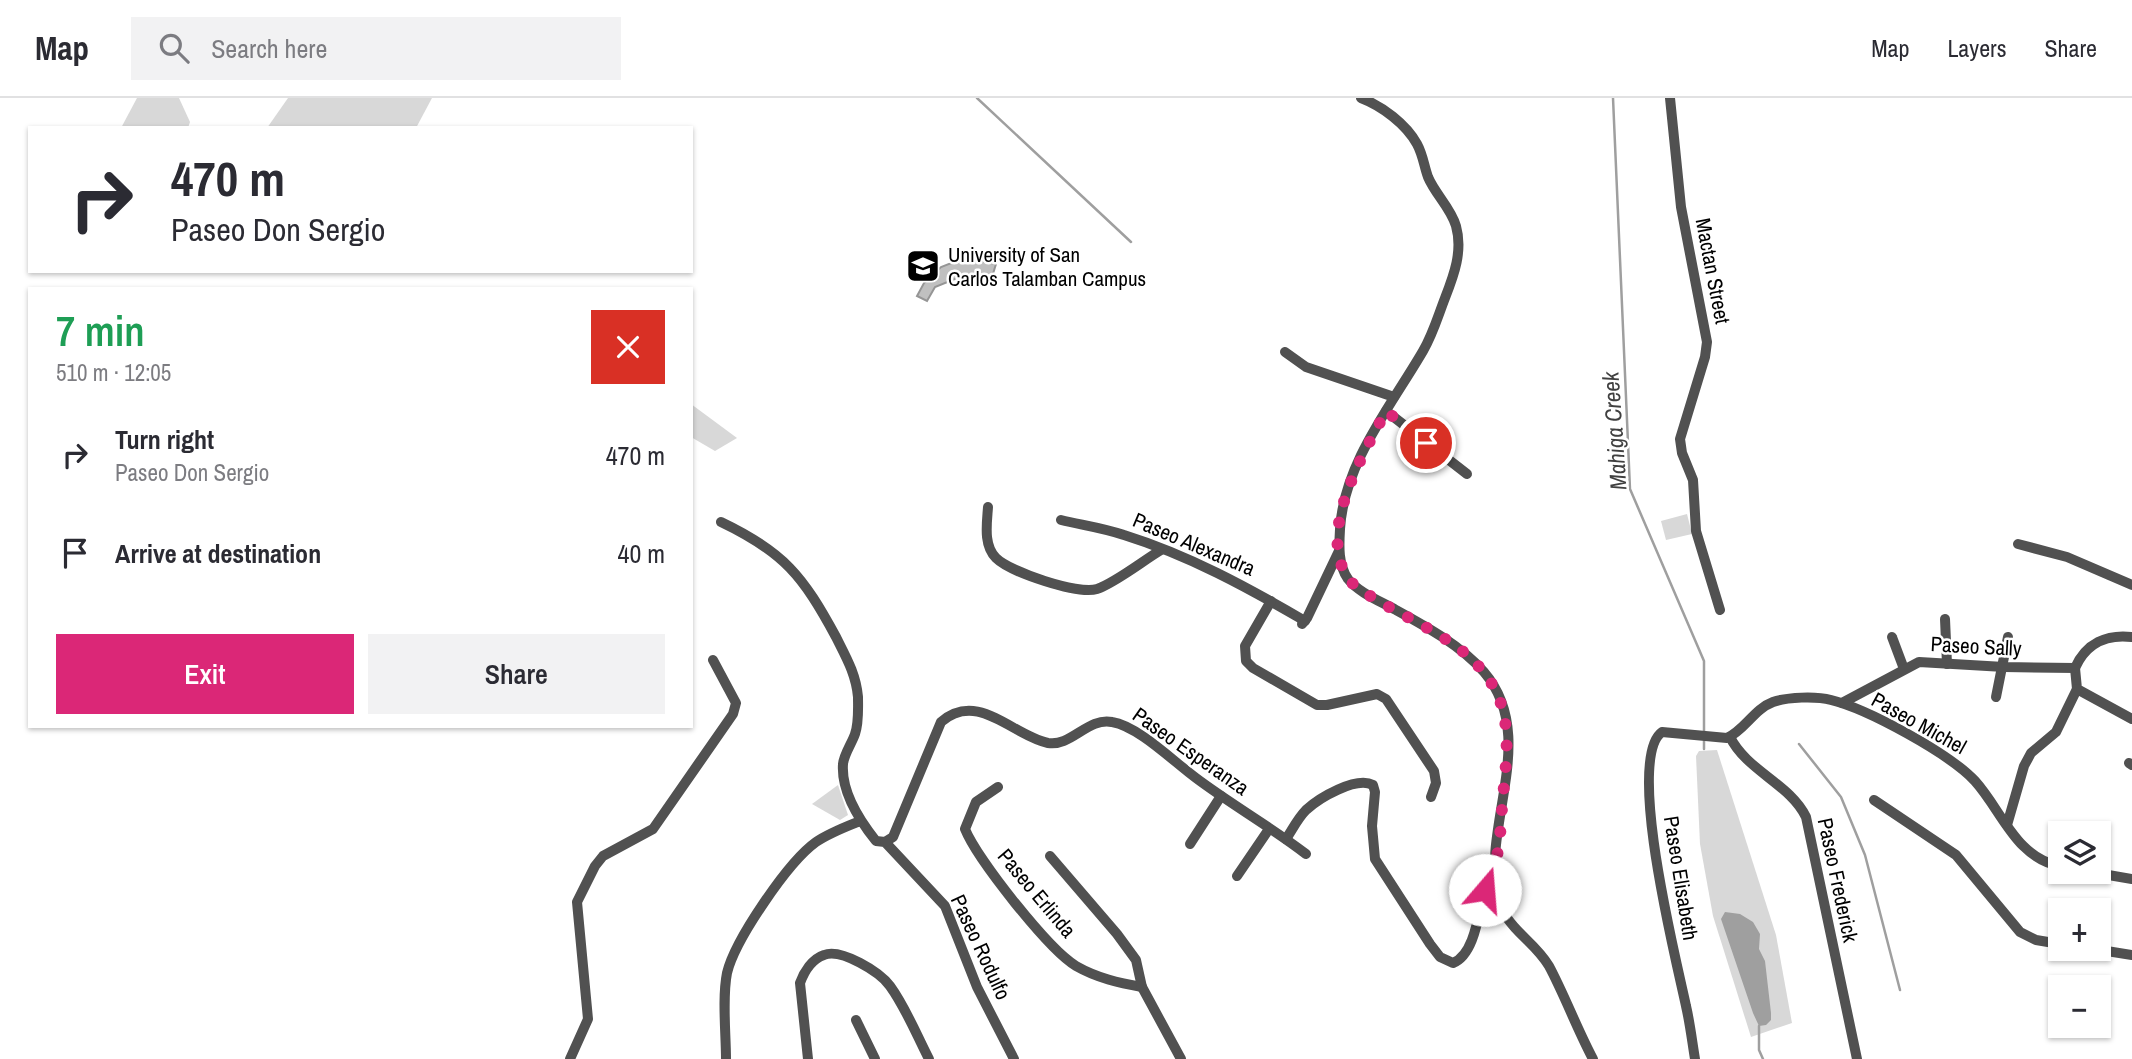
<!DOCTYPE html>
<meta charset="utf-8">
<style>
body{margin:0;font-family:"Archivo Narrow",sans-serif;background:#f2f2f3;color:#2b2b33;height:100vh;display:flex;flex-direction:column;font-size:26px;white-space:nowrap}
*{box-sizing:border-box;margin:0}
p{font-size:23px;color:#7c7c81}
.icon{flex:none;width:38px;height:38px;fill:none;stroke:currentColor;stroke-width:2;stroke-linecap:round;stroke-linejoin:round}
.map{position:relative;flex:1;overflow:hidden}
.details{position:absolute;left:28px;top:189px;width:665px;height:441px;display:flex;flex-direction:column;background:#fff;border-radius:0px;box-shadow:0 2px 5px #0004}
.details>*{flex:none}
.banner{position:absolute;left:28px;top:28px;width:665px;height:147px;border-radius:0px;box-shadow:0 2px 5px #0004;background:#fff;color:#2b2b33;overflow:hidden}
.buttons{position:absolute;left:2048px;top:723px;display:grid;gap:14px}
.buttons a{display:grid;place-items:center;width:63px;height:63px;border-radius:0px;background:#fff;box-shadow:0 2px 5px #0004;font-size:35px}
.pin{position:absolute;display:grid;place-items:center;width:60px;height:60px;color:#fff;margin:-30px;border:4px solid #fff;border-radius:50%;box-shadow:0 2px 7px #0007}
.me{position:absolute;width:77px;margin:-38px;rotate:18deg;stroke-linejoin:round;filter:drop-shadow(0 0 5px #0008)}
.turn{display:flex;align-items:center;gap:24px;height:147px;padding:0 28px;font-size:32px}
.turn .icon{width:91px;height:91px;stroke-width:2.5}
.turn b{display:block;font-size:49px;line-height:60px}
.round{display:grid;place-items:center;flex:none;width:74px;height:74px;border-radius:0px;background:#f2f2f3}
.headline{display:flex;align-items:center;justify-content:space-between;height:119px;padding:0 28px}
h1{font-size:42px;font-weight:600;line-height:52px;color:#1e9e55}
.cta{display:flex;gap:14px;margin-top:auto;padding:14px 28px}
.cta a{flex:1;height:80px;border-radius:0px;background:#db2777;color:#fff;font-size:28px;font-weight:600;line-height:80px;text-align:center}
.cta a+a{background:#f2f2f3;color:#2b2b33}
ul{padding:0;list-style:none}
li{display:flex;align-items:center;gap:21px;height:98px;padding:0 28px}
li div{flex:1}
li b{display:block;font-size:26px}
li em{font-style:normal}
header{display:flex;align-items:center;gap:42px;box-sizing:border-box;height:98px;padding:0 35px;background:#fff;border-bottom:2px solid #e1e1e2}
header strong{font-size:33px}
nav{display:flex;gap:38px;margin-inline-start:auto;font-size:24px}
.search{width:490px;height:63px;background:#f2f2f3;display:flex;align-items:center;gap:18px;box-sizing:border-box;padding:0 24px;border-radius:0px;color:#7c7c81;font-size:26px}
.map>svg:first-child{display:block}
</style>
<header>
<strong>Map</strong>
<div class="search"><svg class="icon" aria-label="search" viewBox="0 0 24 24"><circle cx="10" cy="10" r="6"/><path d="M15 15l6 6"/></svg>Search here</div>
<nav><a>Map</a><a>Layers</a><a>Share</a></nav>
</header>
<div class="map">
<svg width="2132" height="961" viewBox="0 0 2132 961">
<rect width="100%" height="100%" fill="#fff"/>
<g fill="#d8d8d8">
<path d="M 137,0 L 179,0 L 190,24 L 188,30 L 121,30 Z"/>
<path d="M 288,0 L 432,0 L 416,30 L 267,30 Z"/>
<path d="M 691,306 L 737,340 L 715,353 L 691,339 Z"/>
<path d="M 1687,416 L 1692,436 L 1666,442 L 1661,423 Z"/>
<path d="M 1717,652 L 1776,837 L 1792,925 L 1751,939 L 1713,818 L 1700,746 L 1696,658 L 1699,653 Z"/>
<path d="M 838,687 L 848,717 L 840,722 L 812,706 Z"/>
</g>
<path fill="#9f9f9f" d="M 1725,814 L 1740,816 L 1753,824 L 1760,836 L 1759,851 L 1765,863 L 1771,915 L 1771,922 L 1766,927 L 1759,928 L 1753,915 L 1721,821 Z"/>
<g fill="none" stroke-linecap="round" stroke-linejoin="round">
<g stroke="#9f9f9f" stroke-width="2.5">
<path d="M 977,0 L 1131,144"/>
<path d="M 1613,0 L 1630,391 L 1704,563 L 1704,634"/>
<path d="M 1704,640 L 1704,651"/>
<path d="M 1799,646 L 1841,699 L 1865,757 L 1900,892"/>
<path d="M 1759,928 L 1759,952 L 1763,961"/>
</g>
</g>
<path fill="#c0c0c0" stroke="#959595" stroke-width="2" d="M 964,160 L 996,166 L 992,179 L 967,176 L 935,189 L 927,203 L 917,198 L 924,185 L 941,169 Z"/>
<g fill="none" stroke-linecap="round" stroke-linejoin="round">
<g stroke="#515151" stroke-width="10">
<path d="M 1361,0 C 1382,8 1406,26 1417,46 C 1423,57 1424,68 1428,79 C 1435,96 1451,110 1456,128 C 1463,153 1454,177 1445,200 C 1438,218 1433,236 1423,253 C 1391,308 1344,365 1340,431 C 1339,448 1338,467 1348,481 C 1359,495 1380,503 1396,512 C 1427,529 1460,547 1484,574 C 1537,636 1486,720 1496,790 C 1502,831 1531,838 1549,868 C 1565,898 1577,931 1593,961"/>
<path d="M 1670,0 L 1681,109 L 1707,244 L 1705,259 L 1680,341 L 1682,355 L 1693,382 L 1696,433 L 1720,512"/>
<path d="M 1285,254 L 1306,269 L 1394,299"/>
<path d="M 1386,313 L 1467,376"/>
<path d="M 988,409 C 987,425 983,447 996,460 C 1010,474 1078,497 1097,491 C 1115,485 1144,462 1161,452"/>
<path d="M 1061,422 C 1082,427 1104,430 1124,437 C 1188,457 1247,489 1305,523"/>
<path d="M 721,424 C 784,454 803,478 836,539 C 846,559 856,576 858,599 C 858,610 859,625 855,636 C 852,645 844,656 843,666 C 841,693 860,723 876,743 L 885,744 L 945,808 L 977,889 L 1014,961"/>
<path d="M 2018,446 L 2067,459 L 2132,487"/>
<path d="M 1271,503 L 1245,548 L 1246,563 L 1253,570 L 1317,607 L 1327,607 L 1377,596 L 1386,601 L 1434,673 L 1436,685 L 1431,699"/>
<path d="M 1945,521 L 1947,566"/>
<path d="M 1302,526 L 1307,520 L 1339,453"/>
<path d="M 1892,539 L 1904,571"/>
<path d="M 2075,570 L 2077,591 L 2132,621"/>
<path d="M 2075,570 C 2086,545 2107,536 2132,539"/>
<path d="M 1996,599 L 2008,539"/>
<path d="M 1842,605 L 1919,564 L 2004,569 L 2075,570"/>
<path d="M 1730,639 C 1747,673 1790,686 1806,719 L 1857,961"/>
<path d="M 2129,665 L 2132,667"/>
<path d="M 998,689 L 976,704 L 965,731 C 977,761 1049,852 1076,868 C 1097,880 1119,885 1142,889"/>
<path d="M 1874,702 L 1956,757 L 2020,834 L 2036,842 L 2060,846"/>
<path d="M 2007,727 L 2024,668 L 2031,655 L 2056,634 L 2077,591"/>
<path d="M 1286,741 C 1292,732 1298,720 1306,712 C 1319,700 1356,678 1373,687 L 1375,694 L 1372,728 L 1375,761 L 1430,846 L 1440,859 L 1453,865 C 1481,854 1479,790 1493,768"/>
<path d="M 885,744 L 893,739 L 941,624 C 978,592 1013,638 1048,645 C 1071,649 1088,619 1112,624 C 1138,628 1174,664 1196,680 C 1232,707 1271,729 1306,756"/>
<path d="M 1190,746 L 1221,698"/>
<path d="M 1050,758 L 1117,836 L 1136,862 L 1142,889 L 1181,961"/>
<path d="M 2091,774 L 2132,781"/>
<path d="M 1237,778 L 1269,731"/>
<path d="M 2088,850 L 2132,857"/>
<path d="M 856,922 L 875,961"/>
<path d="M 570,961 L 588,921 L 577,804 L 595,768 L 603,758 L 653,731 L 733,616 L 736,605 L 713,562"/>
<path d="M 726,961 C 726,936 722,900 727,875 C 735,842 788,764 816,744 C 829,735 845,729 860,723"/>
<path d="M 808,961 L 800,885 C 804,874 812,861 824,857 C 841,850 880,874 890,888 C 906,910 917,938 929,961"/>
<path d="M 1695,961 C 1692,943 1690,925 1686,908 C 1677,865 1625,660 1662,634 L 1727,640 C 1745,632 1754,611 1773,604 C 1787,599 1816,598 1831,602 C 1868,611 1950,656 1975,683 C 2002,713 2016,760 2060,768"/>
</g>
</g>
<g fill="none" stroke-linecap="round" stroke-linejoin="round">
<path stroke="#db2777" stroke-width="12" stroke-dasharray="0 21.6" d="M 1426,345 L 1386,313 C 1363,357 1310,444 1355,488 C 1389,512 1428,527 1461,552 C 1514,594 1509,638 1503,698 C 1501,719 1501,742 1496,762 C 1493,773 1487,781 1485,792"/>
</g>
<defs>
<symbol id="university-square" viewBox="-11 -11 22 22"><rect x="-9" y="-9" width="18" height="18" rx="4" fill="#000" stroke="#fff"/><path d="M0-5L7-2L0 1L-7-2ZM-4 1L0 2.5L4 1V4Q0 6-4 4Z" fill="#fff"/></symbol>
</defs>
<g fill-rule="evenodd">
<use href="#university-square" x="904" y="149" width="38" height="38"/>
</g>
<g text-anchor="middle" dominant-baseline="central" stroke-width="5" stroke-linejoin="round" paint-order="stroke">
<g font-size="21" fill="#000" stroke="#fff" text-anchor="start">
<text x="948" y="156">University of San<tspan x="948" dy="24">Carlos Talamban Campus</tspan></text>
</g>
<g font-size="21" fill="#000" stroke="#fff">
<text transform="translate(1713 173) rotate(79)">Mactan Street</text>
<text transform="translate(1194 446) rotate(23)">Paseo Alexandra</text>
<text transform="translate(1976 548) rotate(3)">Paseo Sally</text>
<text transform="translate(1919 625) rotate(29)">Paseo Michel</text>
<text transform="translate(1191 653) rotate(35)">Paseo Esperanza</text>
<text transform="translate(1681 780) rotate(81)">Paseo Elisabeth</text>
<text transform="translate(1838 782) rotate(78)">Paseo Frederick</text>
<text transform="translate(1037 795) rotate(50)">Paseo Erlinda</text>
<text transform="translate(981 849) rotate(65)">Paseo Rodulfo</text>
</g>
<g font-size="23" font-style="italic" fill="#404040" stroke="#fff">
<text transform="translate(1614 333) rotate(-94)">Mahiga Creek</text>
</g>
</g>
</svg>
<div class="buttons">
<a><svg class="icon" aria-label="layers" viewBox="0 0 24 24"><path d="M12 4l9 5-9 5-9-5zM3 14l9 5 9-5"/></svg></a>
<a>+</a>
<a>−</a>
</div>
<div class="pin" style="left:1426px;top:345px;background:#d93025"><svg class="icon" aria-label="arrive" viewBox="0 0 24 24"><path d="M6 21V4h12l-3 4 3 4H6"/></svg></div>
<svg class="me" style="left:1485px;top:792px" viewBox="-20 -20 40 40"><circle r="19" fill="#fff"/><path d="M0-13L10 11 0 6-10 11z" fill="#db2777"/></svg>
<div class="banner">
<div class="turn"><svg class="icon" aria-label="right" viewBox="0 0 24 24"><path d="M7 20v-9h11M14 6l5 5-5 5"/></svg><div><b>470 m</b>Paseo Don Sergio</div></div>
</div>
<section class="details">
<div class="headline"><div><h1>7 min</h1><p>510 m · 12:05</p></div><a class="round" style="background:#d93025;color:#fff"><svg class="icon" aria-label="close" viewBox="0 0 24 24"><path d="M6 6l12 12M18 6L6 18"/></svg></a></div>
<ul>
<li><svg class="icon" aria-label="right" viewBox="0 0 24 24"><path d="M7 20v-9h11M14 6l5 5-5 5"/></svg><div><b>Turn right</b><p>Paseo Don Sergio</p></div><em>470 m</em></li>
<li><svg class="icon" aria-label="arrive" viewBox="0 0 24 24"><path d="M6 21V4h12l-3 4 3 4H6"/></svg><div><b>Arrive at destination</b></div><em>40 m</em></li>
</ul>
<div class="cta"><a>Exit</a><a>Share</a></div>
</section>
</div>
